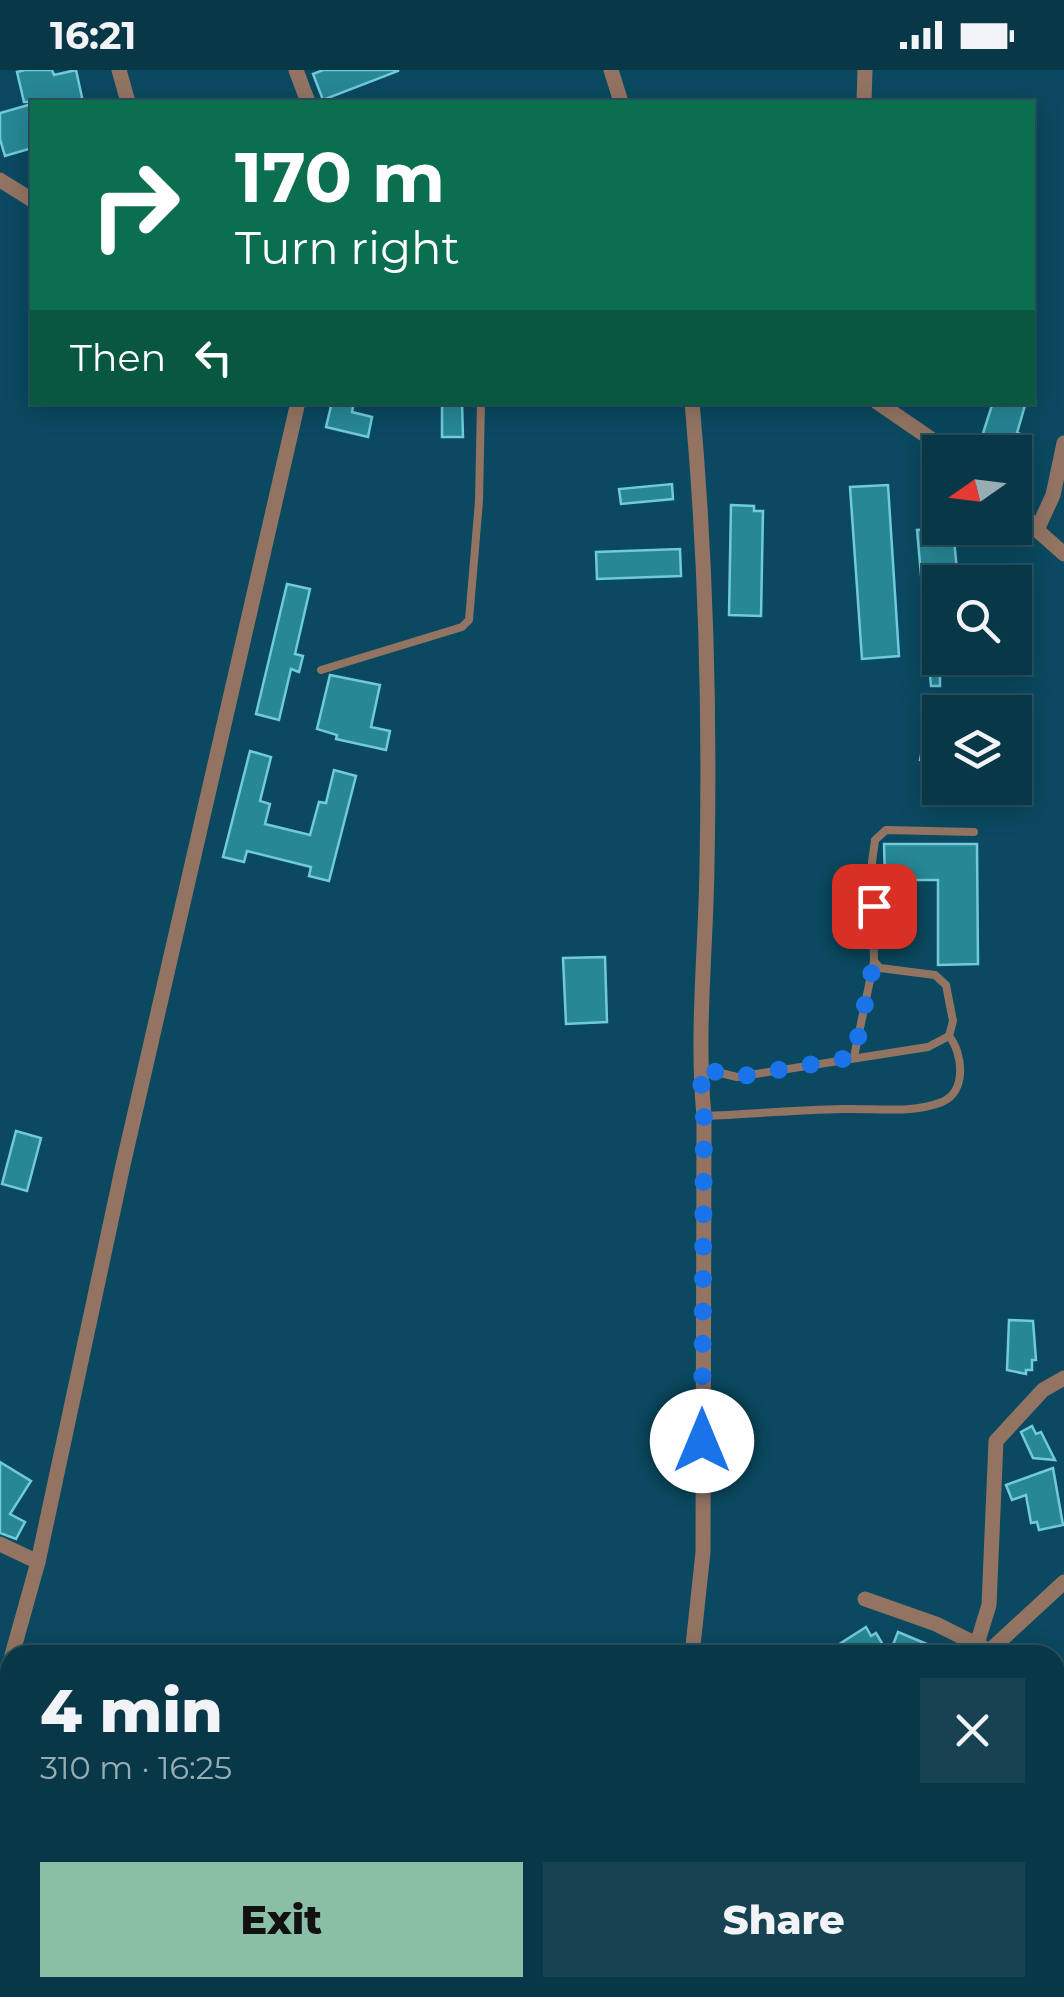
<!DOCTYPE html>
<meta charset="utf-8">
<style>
body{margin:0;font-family:Montserrat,sans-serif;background:#164252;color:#f1f3f6;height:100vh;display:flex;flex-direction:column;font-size:38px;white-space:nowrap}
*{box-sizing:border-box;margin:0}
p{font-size:32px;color:#98acb4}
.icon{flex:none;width:55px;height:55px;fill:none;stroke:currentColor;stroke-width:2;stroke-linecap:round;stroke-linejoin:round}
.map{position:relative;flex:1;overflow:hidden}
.panel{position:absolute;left:0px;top:1575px;width:1065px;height:352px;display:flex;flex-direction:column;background:#083748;border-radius:30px 30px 0 0;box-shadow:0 5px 25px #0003,0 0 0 2px #295160}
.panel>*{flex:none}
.hud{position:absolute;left:30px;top:30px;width:1005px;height:305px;border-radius:0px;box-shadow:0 5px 25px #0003,0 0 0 2px #295160;background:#0b6e4f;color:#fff;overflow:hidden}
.needle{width:65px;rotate:256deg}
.tools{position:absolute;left:922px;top:365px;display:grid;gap:20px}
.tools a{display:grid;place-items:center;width:110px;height:110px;border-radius:0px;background:#083748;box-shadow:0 5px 25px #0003,0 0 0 2px #295160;font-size:50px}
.pin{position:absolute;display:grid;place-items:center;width:85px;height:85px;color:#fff;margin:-42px;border-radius:20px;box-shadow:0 5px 15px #0006}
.me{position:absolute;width:110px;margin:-55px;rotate:0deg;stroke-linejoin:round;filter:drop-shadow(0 0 8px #0008)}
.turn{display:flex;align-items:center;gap:35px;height:210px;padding:0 40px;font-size:45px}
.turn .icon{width:130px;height:130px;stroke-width:2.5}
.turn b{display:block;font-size:70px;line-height:85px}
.then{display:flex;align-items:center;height:95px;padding:0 40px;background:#0003;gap:20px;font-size:38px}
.round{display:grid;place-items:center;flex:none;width:105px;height:105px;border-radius:0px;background:#164252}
.overview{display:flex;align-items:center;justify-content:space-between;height:170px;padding:0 40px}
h1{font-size:60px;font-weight:800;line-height:75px}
.button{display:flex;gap:20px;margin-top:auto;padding:20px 40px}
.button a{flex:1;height:115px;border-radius:0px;background:#8abfa5;color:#111;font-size:40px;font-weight:800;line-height:115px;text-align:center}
.button a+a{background:#164252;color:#f1f3f6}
.status{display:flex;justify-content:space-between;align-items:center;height:70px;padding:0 50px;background:#083748;direction:ltr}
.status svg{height:28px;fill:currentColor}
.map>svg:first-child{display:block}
</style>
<div class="status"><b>16:21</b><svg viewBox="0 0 49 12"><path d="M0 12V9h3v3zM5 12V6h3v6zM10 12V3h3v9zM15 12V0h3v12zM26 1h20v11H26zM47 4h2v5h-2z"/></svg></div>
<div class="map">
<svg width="1064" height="1927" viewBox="0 0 1064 1927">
<rect width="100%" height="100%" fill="#0a4960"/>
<g fill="#278795" stroke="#71cad9" stroke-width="2.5">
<path d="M 25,0 L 52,0 L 54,5 L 76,0 L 83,32 L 24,32 L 17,2 Z"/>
<path d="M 323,0 L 398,0 L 398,1 L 323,30 L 313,4 Z"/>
<path d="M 32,34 L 32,78 L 5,86 L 0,69 L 0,43 Z"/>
<path d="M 332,332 L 354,332 L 352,342 L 372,347 L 368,367 L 326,357 Z"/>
<path d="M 442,332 L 462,332 L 463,367 L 442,367 Z"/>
<path d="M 993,332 L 1026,332 L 1017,363 L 1031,367 L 1027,378 L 1023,377 L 1021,382 L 977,382 Z"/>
<path d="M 672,414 L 673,429 L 621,434 L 619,419 Z"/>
<path d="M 888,415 L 899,586 L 862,589 L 850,417 Z"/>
<path d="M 731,435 L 754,436 L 754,441 L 763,441 L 761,546 L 729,545 Z"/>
<path d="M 953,458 L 958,512 L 940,512 L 940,588 L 969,588 L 970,596 L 940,599 L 940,616 L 931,616 L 917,460 Z"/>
<path d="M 680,479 L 681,506 L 597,509 L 596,482 Z"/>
<path d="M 287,514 L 310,519 L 295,584 L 303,586 L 299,602 L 291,599 L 279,650 L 256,644 Z"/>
<path d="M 330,605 L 380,615 L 371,657 L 390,661 L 386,680 L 336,669 L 337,665 L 317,659 Z"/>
<path d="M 926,660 L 940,663 L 940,694 L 920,690 Z"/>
<path d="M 250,681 L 271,687 L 260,731 L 270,734 L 265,754 L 310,765 L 319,732 L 326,733 L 334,700 L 356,706 L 329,811 L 309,806 L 311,797 L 247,781 L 244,792 L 223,787 Z"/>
<path d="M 884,774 L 977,774 L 978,894 L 938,895 L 938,810 L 885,810 Z"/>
<path d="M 605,887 L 607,952 L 566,954 L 563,888 Z"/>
<path d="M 16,1061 L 41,1068 L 27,1121 L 2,1114 Z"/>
<path d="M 1009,1250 L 1033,1251 L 1036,1290 L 1032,1290 L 1032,1300 L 1026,1300 L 1026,1304 L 1007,1300 Z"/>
<path d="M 1032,1356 L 1036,1364 L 1041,1362 L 1055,1390 L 1033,1388 L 1021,1362 Z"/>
<path d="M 0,1392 L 31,1411 L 10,1444 L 25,1452 L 16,1469 L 0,1463 Z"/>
<path d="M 1053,1398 L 1063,1455 L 1039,1460 L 1037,1452 L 1031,1453 L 1026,1425 L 1012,1430 L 1006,1415 Z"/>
<path d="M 866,1557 L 871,1566 L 876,1563 L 882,1573 L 864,1585 L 844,1585 L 838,1575 Z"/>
<path d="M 898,1562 L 953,1585 L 889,1585 Z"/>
</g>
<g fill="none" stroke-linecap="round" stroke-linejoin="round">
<g stroke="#937463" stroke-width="8">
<path d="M 321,600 L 462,557 L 469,550 L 479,431 L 481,332"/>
<path d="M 854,987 L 874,891"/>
<path d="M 700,998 L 737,1007 L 928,977 L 949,966 L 953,951 L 946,915 L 935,905 L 880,898 L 874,891 L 872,792 L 875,770 L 886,760 L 974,762"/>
<path d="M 704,1046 C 751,1044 797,1040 843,1039 C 874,1038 912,1044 942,1032 C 967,1022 963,983 949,966"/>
</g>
<g stroke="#937463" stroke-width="15">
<path d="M 119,0 L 128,32"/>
<path d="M 296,0 L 308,32"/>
<path d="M 611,0 L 621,32"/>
<path d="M 864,32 L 865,0"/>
<path d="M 0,110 L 32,130"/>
<path d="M 877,332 L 950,382"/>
<path d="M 1015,433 L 1037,460 L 1064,484"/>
<path d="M 1037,460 L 1053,425 L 1064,373"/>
<path d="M 0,1474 L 38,1492"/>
<path d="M 865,1529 L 936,1554 L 990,1581"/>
<path d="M 977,1574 L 989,1535 L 996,1371 L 1043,1320 L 1064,1308"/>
<path d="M 12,1585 L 38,1492 L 123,1095 L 298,332"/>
<path d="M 692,1585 L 703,1482 L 704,1046 C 696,963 706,879 707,796 C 710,641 706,487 692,332"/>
<path d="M 985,1585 L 1064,1512"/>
<path d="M 0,1627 L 10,1592"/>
<path d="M 1055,1727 L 1064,1719"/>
<path d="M 0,1841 L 10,1842"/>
<path d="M 300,1927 L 314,1918"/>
<path d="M 593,1927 L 605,1918"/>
<path d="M 811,1927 L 826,1918"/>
<path d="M 1053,1927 L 1064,1918"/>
</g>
</g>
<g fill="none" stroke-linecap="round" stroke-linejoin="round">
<path stroke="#1a73e8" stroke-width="18" stroke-dasharray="0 32.4" d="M 702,1371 L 704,1046 L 700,998 L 737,1007 L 854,987 L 874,891 L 874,836"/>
</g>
</svg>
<div class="tools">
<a><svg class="needle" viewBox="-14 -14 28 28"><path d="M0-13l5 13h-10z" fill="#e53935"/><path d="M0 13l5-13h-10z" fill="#98acb4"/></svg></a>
<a><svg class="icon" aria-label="search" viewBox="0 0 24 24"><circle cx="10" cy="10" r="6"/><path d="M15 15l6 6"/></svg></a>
<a><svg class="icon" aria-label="layers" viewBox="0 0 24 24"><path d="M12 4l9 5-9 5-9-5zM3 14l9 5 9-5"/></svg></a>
</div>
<div class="pin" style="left:874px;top:836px;background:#d93025"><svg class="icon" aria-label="arrive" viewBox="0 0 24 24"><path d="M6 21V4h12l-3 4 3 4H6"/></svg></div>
<svg class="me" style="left:702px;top:1371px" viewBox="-20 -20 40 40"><circle r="19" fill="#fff"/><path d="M0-13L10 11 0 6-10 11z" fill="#1a73e8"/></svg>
<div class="hud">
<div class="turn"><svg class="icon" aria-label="right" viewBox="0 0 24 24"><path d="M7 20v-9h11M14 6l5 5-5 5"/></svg><div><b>170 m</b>Turn right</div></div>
<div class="then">Then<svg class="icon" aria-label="left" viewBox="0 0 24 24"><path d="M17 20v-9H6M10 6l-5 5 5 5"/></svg></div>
</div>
<section class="panel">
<div class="overview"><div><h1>4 min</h1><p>310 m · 16:25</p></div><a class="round"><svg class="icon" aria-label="close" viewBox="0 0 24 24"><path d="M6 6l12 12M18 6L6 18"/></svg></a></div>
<div class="button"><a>Exit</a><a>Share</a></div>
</section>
</div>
